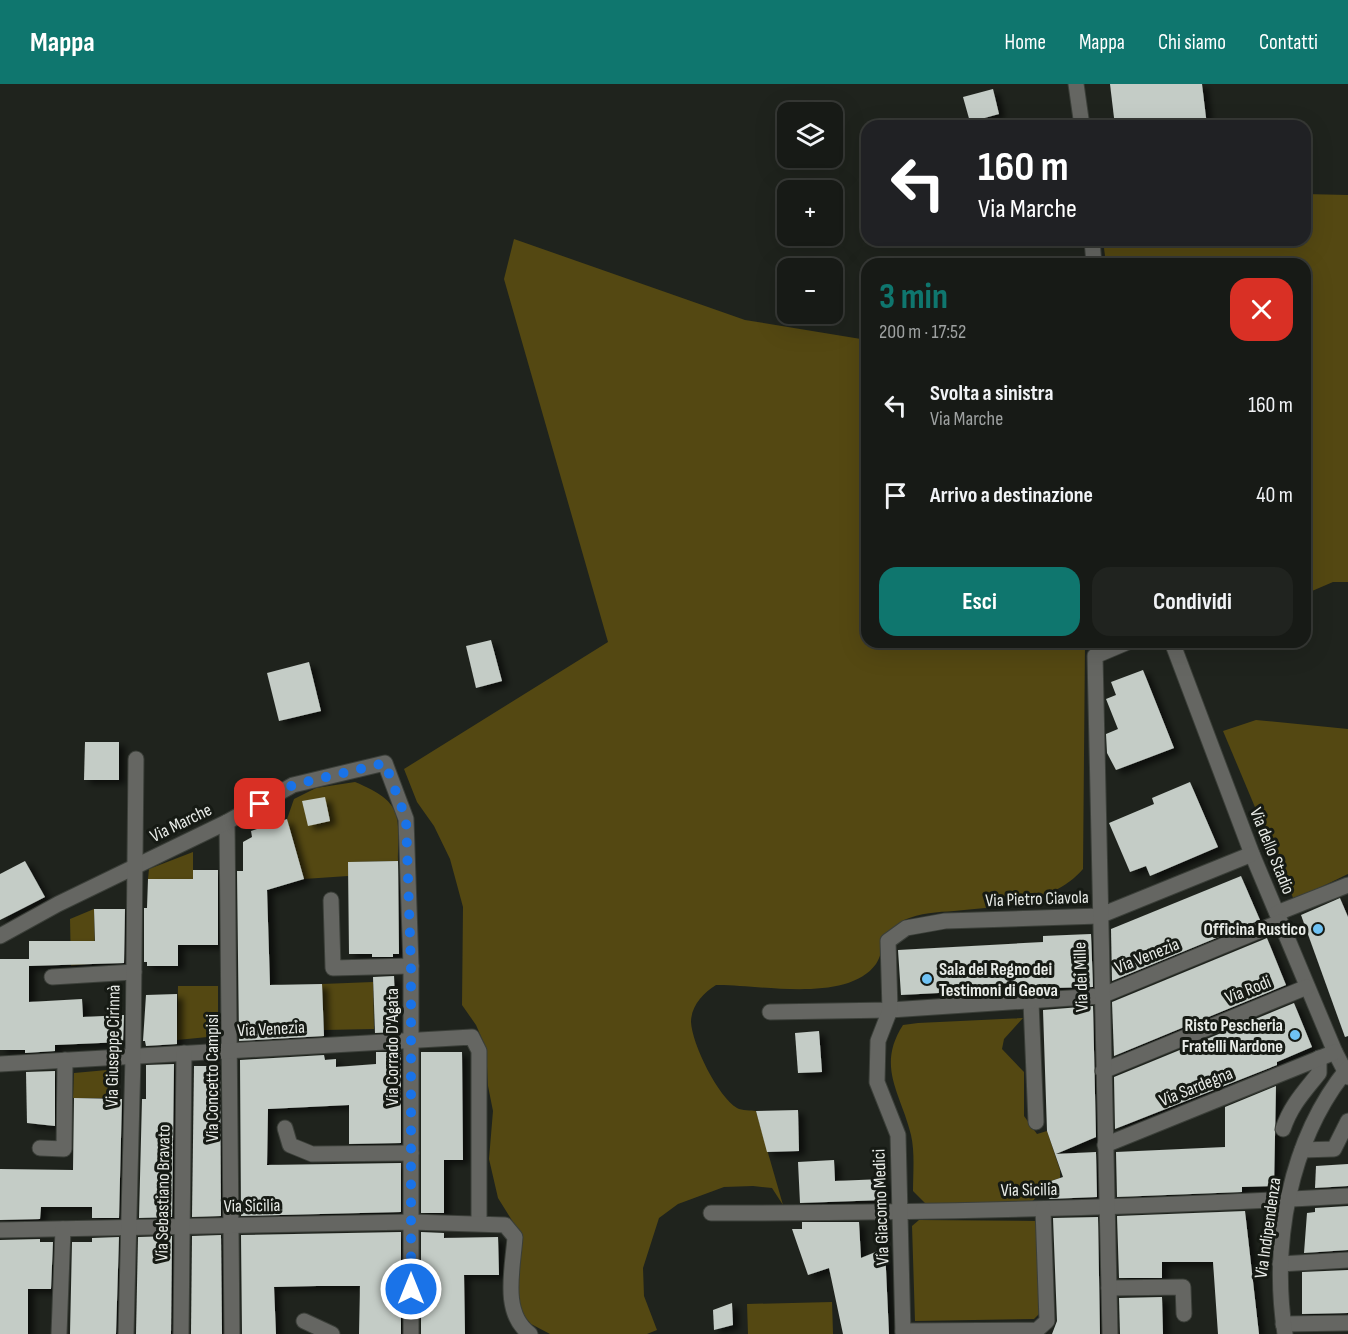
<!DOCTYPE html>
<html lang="it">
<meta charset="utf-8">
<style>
body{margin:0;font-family:"Sofia Sans Condensed",sans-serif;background:#20231f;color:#f1f3f6;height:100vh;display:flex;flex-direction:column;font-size:22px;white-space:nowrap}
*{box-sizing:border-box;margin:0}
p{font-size:20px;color:#9ea1a1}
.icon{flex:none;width:33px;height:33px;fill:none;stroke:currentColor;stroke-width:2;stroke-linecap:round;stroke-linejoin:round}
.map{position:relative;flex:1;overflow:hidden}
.side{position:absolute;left:861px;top:174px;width:450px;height:390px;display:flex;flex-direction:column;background:#171a16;border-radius:18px;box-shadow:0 6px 24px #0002,0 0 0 2px #363835}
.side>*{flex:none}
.banner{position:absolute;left:861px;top:36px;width:450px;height:126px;border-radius:18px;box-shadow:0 6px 24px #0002,0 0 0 2px #363835;background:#202124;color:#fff;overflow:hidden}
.tools{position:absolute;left:777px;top:18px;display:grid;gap:12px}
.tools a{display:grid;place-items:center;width:66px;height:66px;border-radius:12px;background:#171a16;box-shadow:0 6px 24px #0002,0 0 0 2px #363835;font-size:30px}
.pin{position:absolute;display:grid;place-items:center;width:51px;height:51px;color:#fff;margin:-26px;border-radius:12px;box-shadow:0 3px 9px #0006}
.me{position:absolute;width:66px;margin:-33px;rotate:0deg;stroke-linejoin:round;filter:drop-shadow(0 0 4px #0008)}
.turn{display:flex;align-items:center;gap:21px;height:126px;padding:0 18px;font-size:27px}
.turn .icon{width:78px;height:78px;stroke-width:2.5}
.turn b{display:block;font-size:42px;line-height:51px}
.round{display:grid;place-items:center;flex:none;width:63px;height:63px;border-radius:18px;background:#20231f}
.headline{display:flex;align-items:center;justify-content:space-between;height:102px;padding:0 18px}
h1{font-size:36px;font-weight:700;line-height:45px;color:#0f766e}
.button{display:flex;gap:12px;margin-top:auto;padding:12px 18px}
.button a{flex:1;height:69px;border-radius:18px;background:#0f766e;color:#fff;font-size:24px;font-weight:700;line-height:69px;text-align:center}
.button a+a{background:#20231f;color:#f1f3f6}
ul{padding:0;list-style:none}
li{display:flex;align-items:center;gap:18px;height:90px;padding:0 18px}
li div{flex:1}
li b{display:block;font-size:22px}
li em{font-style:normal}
header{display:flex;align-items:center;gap:36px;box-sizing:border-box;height:84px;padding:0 30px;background:#0f766e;color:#fff}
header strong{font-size:28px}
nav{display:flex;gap:33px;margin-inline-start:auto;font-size:21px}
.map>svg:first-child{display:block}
</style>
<header>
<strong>Mappa</strong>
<nav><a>Home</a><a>Mappa</a><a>Chi siamo</a><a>Contatti</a></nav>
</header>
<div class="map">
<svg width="1348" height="1250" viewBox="0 0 1348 1250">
<defs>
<filter id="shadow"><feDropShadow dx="6" dy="4" stdDeviation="3" flood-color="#0009"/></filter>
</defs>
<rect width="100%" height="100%" fill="#1f231d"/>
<g fill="#544812">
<path d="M 1305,110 L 1348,111 L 1348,498 L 1333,498 L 1305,510 L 1305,180 L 1106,180 L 1103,156 L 1305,156 Z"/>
<path d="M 514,155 L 745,236 L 867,256 L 867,558 L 1090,558 L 1085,560 L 1083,785 C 1053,820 997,823 954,827 C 938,828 920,829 904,836 C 898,840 892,846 886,850 C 882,860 882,871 876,880 C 847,920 757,900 716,901 C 703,909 691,922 691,938 C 692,960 718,1013 737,1024 C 742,1027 751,1026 756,1027 L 783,1121 L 772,1104 L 753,1102 L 724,1103 L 678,1120 L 659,1134 L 643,1184 L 644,1212 L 657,1246 L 647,1250 L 550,1250 L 531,1240 L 519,1226 L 518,1146 L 498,1114 L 489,1075 L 493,1027 L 488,1002 L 486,964 L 476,941 L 462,921 L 463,823 L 450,775 L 434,742 L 417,718 L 404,685 L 608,558 L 504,195 Z"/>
<path d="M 1256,636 L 1348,645 L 1348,790 L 1294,816 L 1223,647 Z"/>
<path d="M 355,698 C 403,718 399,730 398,777 L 348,778 L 348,792 L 304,795 L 287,735 L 294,715 L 316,704 Z"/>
<path d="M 193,768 L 193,861 L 179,795 L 148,795 L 149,785 Z"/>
<path d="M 94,825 L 95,879 L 71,882 L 70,835 Z"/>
<path d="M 373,898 L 374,945 L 324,946 L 322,900 Z"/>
<path d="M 178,902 L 218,902 L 218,952 L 177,956 Z"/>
<path d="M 1023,934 L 1004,955 L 1002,965 L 1024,988 L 1024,1032 L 1037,1050 L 1047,1047 L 1060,1086 L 1060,1094 L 1037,1101 L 1037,1112 L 1031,1119 L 928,1122 L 913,1107 C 913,1089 915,1069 911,1051 C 901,1009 876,983 903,941 L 918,939 Z"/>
<path d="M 118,985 L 116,1014 L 73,1014 L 74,989 Z"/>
<path d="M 919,1136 L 1037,1137 L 1041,1228 L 1034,1235 L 915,1237 L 912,1142 Z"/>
<path d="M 832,1218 L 833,1250 L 748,1250 L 747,1220 Z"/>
</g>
<g fill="#c4ccc6" filter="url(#shadow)">
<path d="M 1110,0 L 1202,0 L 1207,42 L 1115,42 Z"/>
<path d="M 993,5 L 999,30 L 970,38 L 963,13 Z"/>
<path d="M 491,556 L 502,597 L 476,604 L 466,562 Z"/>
<path d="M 309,578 L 321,627 L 279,637 L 267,589 Z"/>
<path d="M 1143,586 L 1174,664 L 1116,686 L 1107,669 L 1106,650 L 1118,645 L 1106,615 L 1116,611 L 1111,598 Z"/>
<path d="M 85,658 L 119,658 L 119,696 L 84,696 Z"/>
<path d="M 1190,698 L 1218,763 L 1150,792 L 1146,782 L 1130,788 L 1109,739 L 1154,720 L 1152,714 Z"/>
<path d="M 325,713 L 330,737 L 308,742 L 302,717 Z"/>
<path d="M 287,735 L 304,795 L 267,806 L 270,901 L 322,900 L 324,952 L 239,957 L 237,787 L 243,787 L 243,758 L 252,753 L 251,747 Z"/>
<path d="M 25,777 L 45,813 L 0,836 L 0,790 Z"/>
<path d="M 398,777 L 399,870 L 393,870 L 393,873 L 372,873 L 372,870 L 349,870 L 348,778 Z"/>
<path d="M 193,786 L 218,786 L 218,861 L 178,861 L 178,882 L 147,882 L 147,878 L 144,878 L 144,824 L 147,824 L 148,795 L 193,795 Z"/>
<path d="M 1241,792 L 1260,836 L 1112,897 L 1111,845 Z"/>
<path d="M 1340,814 L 1348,833 L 1348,952 L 1345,953 L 1301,831 Z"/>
<path d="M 94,825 L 125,825 L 124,879 L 29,882 L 29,918 L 82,915 L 83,933 L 124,931 L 123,958 L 55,961 L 55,967 L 25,969 L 25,966 L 0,966 L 0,875 L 29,875 L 29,857 L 95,857 Z"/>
<path d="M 1091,850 L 1093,903 L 1011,905 L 1011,899 L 976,901 L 976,907 L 901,911 L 898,866 L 1043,858 L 1043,852 Z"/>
<path d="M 1267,854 L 1286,901 L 1114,972 L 1112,918 Z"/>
<path d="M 394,892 L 396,948 L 375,949 L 373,893 Z"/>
<path d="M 177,910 L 177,960 L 146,962 L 145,957 L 143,957 L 146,911 Z"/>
<path d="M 1294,919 L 1312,963 L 1277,978 L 1277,981 L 1115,1045 L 1114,993 Z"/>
<path d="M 1093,922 L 1096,1053 L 1056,1070 L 1096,1068 L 1097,1113 L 1049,1115 L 1048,1098 L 1063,1093 L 1047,1047 L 1043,926 Z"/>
<path d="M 819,947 L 822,988 L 798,989 L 795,949 Z"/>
<path d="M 376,968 L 401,968 L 401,1059 L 349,1060 L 349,1021 L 268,1025 L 267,1081 L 401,1079 L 401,1128 L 241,1132 L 240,976 L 324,971 L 325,976 L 336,975 L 336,983 L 376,980 Z"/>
<path d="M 421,968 L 462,968 L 463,1076 L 444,1076 L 444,1129 L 421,1129 Z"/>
<path d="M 174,980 L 172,1133 L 139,1134 L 142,1015 L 146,1015 L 146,981 Z"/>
<path d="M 194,982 L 220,982 L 221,1132 L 192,1133 Z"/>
<path d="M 55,987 L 55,1042 L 27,1039 L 26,988 Z"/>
<path d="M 1276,1002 L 1274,1102 L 1242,1103 L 1242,1108 L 1117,1113 L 1116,1068 L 1225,1063 L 1225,1023 Z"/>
<path d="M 74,1014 L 122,1015 L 119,1134 L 92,1134 L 92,1123 L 41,1123 L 40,1135 L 0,1136 L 0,1085 L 73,1086 Z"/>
<path d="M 798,1026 L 799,1067 L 767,1068 L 756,1027 Z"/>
<path d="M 834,1076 L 835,1097 L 883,1095 L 884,1116 L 800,1119 L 798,1078 Z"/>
<path d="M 1348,1080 L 1348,1102 L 1315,1104 L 1316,1082 Z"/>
<path d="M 1348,1122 L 1348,1166 L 1304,1169 L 1307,1129 L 1315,1128 L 1315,1124 Z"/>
<path d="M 1245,1127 L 1259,1250 L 1218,1250 L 1213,1178 L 1162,1178 L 1162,1194 L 1119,1194 L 1117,1132 Z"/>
<path d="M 1098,1133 L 1100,1250 L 1052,1250 L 1057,1237 L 1053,1134 Z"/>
<path d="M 802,1138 L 859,1138 L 861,1174 L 885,1164 L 889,1250 L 843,1250 L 829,1184 L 808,1191 L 792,1145 L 802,1145 Z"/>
<path d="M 401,1148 L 401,1250 L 359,1250 L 360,1202 L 317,1202 L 274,1203 L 276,1250 L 242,1250 L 241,1151 Z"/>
<path d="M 421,1148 L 444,1149 L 444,1154 L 498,1153 L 499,1191 L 464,1191 L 465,1250 L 421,1250 Z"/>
<path d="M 221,1151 L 222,1250 L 191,1250 L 192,1152 Z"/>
<path d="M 172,1152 L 171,1250 L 136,1250 L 138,1153 Z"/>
<path d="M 119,1153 L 116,1250 L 70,1250 L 72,1158 L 92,1158 L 92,1154 Z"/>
<path d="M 40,1155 L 40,1158 L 53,1158 L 51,1205 L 28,1205 L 28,1250 L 0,1250 L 0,1156 Z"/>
<path d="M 1348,1186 L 1348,1229 L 1302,1230 L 1302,1188 Z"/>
<path d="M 1162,1213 L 1163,1250 L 1120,1250 L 1119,1214 Z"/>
<path d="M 732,1219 L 733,1241 L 714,1246 L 713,1226 Z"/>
</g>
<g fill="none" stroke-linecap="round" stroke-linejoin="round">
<defs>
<g id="minor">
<path d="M 1076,0 L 1082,42"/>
<path d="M 1092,156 L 1094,180"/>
<path d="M 1172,558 L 1252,770 L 1335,968 L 1348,993"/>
<path d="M 227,738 L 232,1250"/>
<path d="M 331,816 L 333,884 L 411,882"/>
<path d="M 1277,829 L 1348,801"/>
<path d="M 0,852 L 58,820 L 227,738 L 293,701 L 385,679 L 406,735 L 411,882 L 411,1250"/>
<path d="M 52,893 L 134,888"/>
<path d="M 1031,918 L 1036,1038"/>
<path d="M 770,928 L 890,926 L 1101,912 L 1280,838"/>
<path d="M 0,980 L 472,953 L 479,967 L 479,1139"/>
<path d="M 1103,987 L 1307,903"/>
<path d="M 285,1044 L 290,1061 L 312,1070 L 411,1069"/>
<path d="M 1283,1045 C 1291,1021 1304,1008 1319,989 L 1319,974"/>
<path d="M 1105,1061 L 1335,968"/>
<path d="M 40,1064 L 64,1065 L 65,976"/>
<path d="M 1302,1066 L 1334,1065 L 1348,1037"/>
<path d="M 711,1129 C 924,1129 1136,1124 1348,1112"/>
<path d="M 0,1146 L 411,1138 L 505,1141 L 515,1153 C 513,1184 501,1229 530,1250"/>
<path d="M 1280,1180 L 1348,1176"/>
<path d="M 1109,1204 L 1183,1203 L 1184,1230"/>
<path d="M 304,1237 L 332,1250"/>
<path d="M 1283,1240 L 1348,1239"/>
<path d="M 903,1247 L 1037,1246 L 1047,1237 L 1043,1125"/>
<path d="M 59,1250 L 63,1145"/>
<path d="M 126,1250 L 133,973 L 136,675"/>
<path d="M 181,1250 L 184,969"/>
<path d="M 903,1250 L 898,1051 L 877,998 L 878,957 L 890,926 L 888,857 L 906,844 L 945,837 L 1099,832 L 1252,770"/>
<path d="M 1110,1250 L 1095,572 L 1128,558"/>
<path d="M 1285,1250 C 1271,1160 1289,1056 1348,984"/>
</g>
</defs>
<use href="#minor" stroke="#3b3f39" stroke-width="17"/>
<use href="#minor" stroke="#656662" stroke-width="15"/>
</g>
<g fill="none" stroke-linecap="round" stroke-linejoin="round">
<path stroke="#1a73e8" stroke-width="10" stroke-dasharray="0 18" d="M 260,720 L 293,701 L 385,679 L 406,735 L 411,882 L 411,1205"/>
</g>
<g fill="#6fc2f4" stroke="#161a14" stroke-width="2">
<circle cx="1318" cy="845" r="6"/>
<circle cx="927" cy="895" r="6"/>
<circle cx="1295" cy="951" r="6"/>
</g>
<g text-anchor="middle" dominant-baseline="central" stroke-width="6" stroke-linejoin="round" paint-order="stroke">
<g font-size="18" fill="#e8ebe7" stroke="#161a14">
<text transform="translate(181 739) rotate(-26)">Via Marche</text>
<text transform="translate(1272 767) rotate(68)">Via dello Stadio</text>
<text transform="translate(1037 815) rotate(-2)">Via Pietro Ciavola</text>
<text transform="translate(1147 872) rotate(-22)">Via Venezia</text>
<text transform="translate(1081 893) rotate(-92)">Via dei Mille</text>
<text transform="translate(1248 906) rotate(-22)">Via Rodi</text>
<text transform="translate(271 945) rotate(-3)">Via Venezia</text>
<text transform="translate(113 962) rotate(-89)">Via Giuseppe Cirinnà</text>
<text transform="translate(392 963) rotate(-90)">Via Corrado D'Agata</text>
<text transform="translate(212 994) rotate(-90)">Via Concetto Campisi</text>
<text transform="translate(1196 1003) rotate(-22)">Via Sardegna</text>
<text transform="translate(1029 1106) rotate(-1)">Via Sicilia</text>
<text transform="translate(163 1109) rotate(-89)">Via Sebastiano Bravato</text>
<text transform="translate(252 1122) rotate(-1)">Via Sicilia</text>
<text transform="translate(881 1123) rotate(-92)">Via Giacomo Medici</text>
<text transform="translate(1268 1144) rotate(-82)">Via Indipendenza</text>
</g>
<g font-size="18" font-weight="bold" fill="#e8ebe7" stroke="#161a14" text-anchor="end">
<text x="1306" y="845">Officina Rustico</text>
<text x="939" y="885" text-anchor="start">Sala del Regno dei<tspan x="939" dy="21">Testimoni di Geova</tspan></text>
<text x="1283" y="941">Risto Pescheria<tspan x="1283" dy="21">Fratelli Nardone</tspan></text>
</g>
</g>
</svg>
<div class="tools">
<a><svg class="icon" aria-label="layers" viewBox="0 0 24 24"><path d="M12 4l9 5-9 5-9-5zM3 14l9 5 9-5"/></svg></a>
<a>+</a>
<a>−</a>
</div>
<div class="pin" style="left:260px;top:720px;background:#d93025"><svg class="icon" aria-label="arrive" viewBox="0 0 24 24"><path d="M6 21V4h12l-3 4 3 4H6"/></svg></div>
<svg class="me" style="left:411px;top:1205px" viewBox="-20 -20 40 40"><circle r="17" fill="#1a73e8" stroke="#fff" stroke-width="3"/><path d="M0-11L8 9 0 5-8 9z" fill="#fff"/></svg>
<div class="banner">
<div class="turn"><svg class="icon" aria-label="left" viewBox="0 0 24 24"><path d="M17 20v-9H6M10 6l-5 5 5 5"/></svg><div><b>160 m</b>Via Marche</div></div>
</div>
<section class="side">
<div class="headline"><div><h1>3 min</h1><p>200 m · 17:52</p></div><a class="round" style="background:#d93025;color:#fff"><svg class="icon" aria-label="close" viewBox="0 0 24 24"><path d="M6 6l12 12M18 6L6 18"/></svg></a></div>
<ul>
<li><svg class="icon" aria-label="left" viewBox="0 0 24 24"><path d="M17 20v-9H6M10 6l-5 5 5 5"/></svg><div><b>Svolta a sinistra</b><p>Via Marche</p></div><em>160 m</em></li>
<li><svg class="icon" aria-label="arrive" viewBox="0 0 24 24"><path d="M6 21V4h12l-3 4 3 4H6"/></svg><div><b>Arrivo a destinazione</b></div><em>40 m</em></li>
</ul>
<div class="button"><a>Esci</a><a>Condividi</a></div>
</section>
</div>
